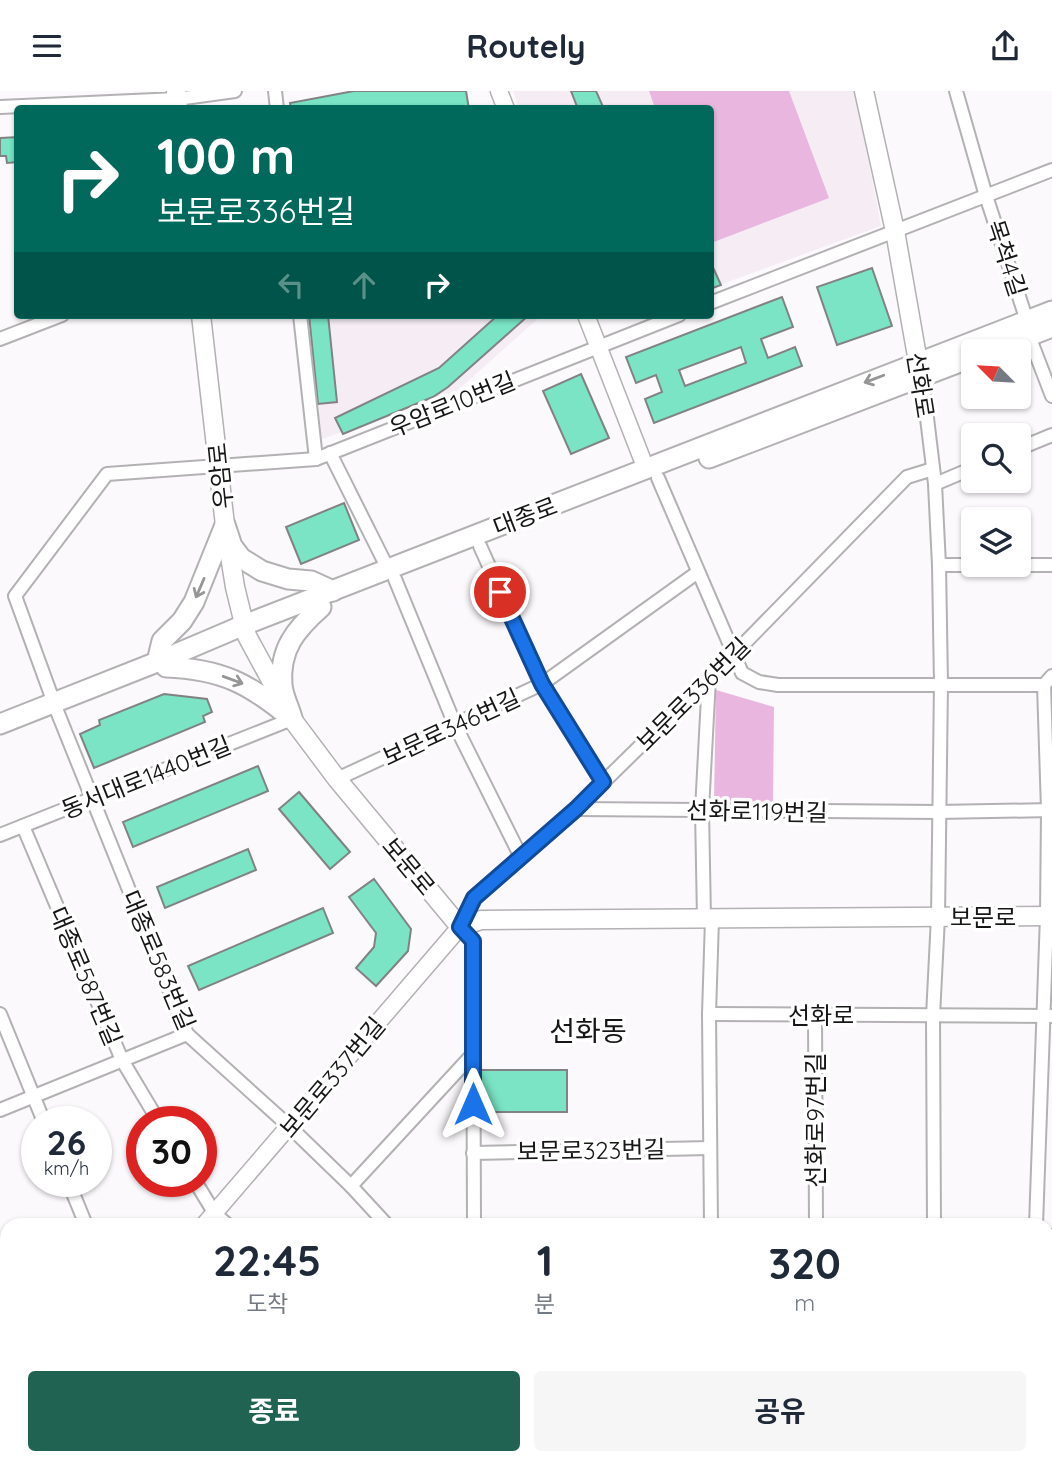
<!DOCTYPE html>
<html lang="ko">
<meta charset="utf-8">
<style>
body{margin:0;font-family:Quicksand,"Noto Sans KR",sans-serif;background:#f6f6f7;color:#1f2937;height:100vh;display:flex;flex-direction:column;font-size:26px;white-space:nowrap}
*{box-sizing:border-box;margin:0}
p{font-size:23px;color:#747a83}
.icon{flex:none;width:38px;height:38px;fill:none;stroke:currentColor;stroke-width:2;stroke-linecap:round;stroke-linejoin:round}
.map{position:relative;flex:1;overflow:hidden}
.details{position:absolute;left:0px;top:1127px;width:1054px;height:247px;display:flex;flex-direction:column;background:#fff;border-radius:21px 21px 0 0;box-shadow:0 2px 5px #0004}
.details>*{flex:none}
.banner{position:absolute;left:14px;top:14px;width:700px;height:214px;border-radius:7px;box-shadow:0 2px 5px #0004;background:#00695c;color:#fff;overflow:hidden}
.needle{width:46px;rotate:294deg}
.controls{position:absolute;left:961px;top:248px;display:grid;gap:14px}
.controls a{display:grid;place-items:center;width:70px;height:70px;border-radius:7px;background:#fff;box-shadow:0 2px 5px #0004;font-size:35px}
.speed{position:absolute;left:21px;top:1015px;display:flex;gap:14px;font-size:35px;font-weight:700;text-align:center}
.speed>*{display:grid;place-content:center;width:91px;height:91px;border-radius:50%;background:#fff;box-shadow:0 2px 5px #0004;line-height:1}
.speed small{font-size:18px;font-weight:400}
.speed .limit{border:10px solid #d22;background:#fff;color:#111}
.pin{position:absolute;display:grid;place-items:center;width:60px;height:60px;color:#fff;margin:-30px;border:4px solid #fff;border-radius:50%;box-shadow:0 2px 7px #0007}
.me{position:absolute;width:77px;margin:-38px;rotate:0deg;stroke-linejoin:round;filter:drop-shadow(0 0 5px #0008)}
.turn{display:flex;align-items:center;gap:24px;height:147px;padding:0 28px;font-size:32px}
.turn .icon{width:91px;height:91px;stroke-width:2.5}
.turn b{display:block;font-size:49px;line-height:60px}
.lanes{display:flex;align-items:center;height:66px;padding:0 28px;background:#0003;justify-content:center;gap:35px;direction:ltr}
.lanes .off{opacity:.35}
.eta{display:flex;justify-content:space-evenly;align-items:center;height:119px;text-align:center}
.eta b{font-size:42px;font-weight:700;line-height:49px}
.button{display:flex;gap:14px;margin-top:auto;padding:14px 28px}
.button a{flex:1;height:80px;border-radius:7px;background:#216352;color:#fff;font-size:28px;font-weight:700;line-height:80px;text-align:center}
.button a+a{background:#f6f6f7;color:#1f2937}
header{display:flex;justify-content:space-between;align-items:center;height:91px;padding:0 28px;background:#fff;font-size:32px;font-weight:700}
.map>svg:first-child{display:block}
</style>
<header><svg class="icon" aria-label="menu" viewBox="0 0 24 24"><path d="M4 6h16M4 12h16M4 18h16"/></svg>Routely<svg class="icon" aria-label="share" viewBox="0 0 24 24"><path d="M12 15V3M7 8l5-5 5 5M5 13v7h14v-7"/></svg></header>
<div class="map">
<svg width="1052" height="1373" viewBox="0 0 1052 1373">
<rect width="100%" height="100%" fill="#fcf9fc"/>
<g fill="#f5ecf4">
<path d="M 513,0 L 855,0 L 881,135 L 711,197 L 710,18 L 519,17 Z"/>
<path d="M 304,224 L 542,224 L 458,299 L 314,351 Z"/>
</g>
<g fill="#e9b6df">
<path d="M 649,0 L 789,0 L 829,107 L 711,152 L 710,18 L 655,17 Z"/>
<path d="M 716,599 L 774,616 L 773,711 L 714,710 Z"/>
</g>
<g fill="#7ae4c5" stroke="#808382" stroke-width="2" fill-rule="evenodd">
<path d="M 354,0 L 466,0 L 469,18 L 418,18 L 418,16 L 408,18 L 291,18 L 290,12 Z"/>
<path d="M 571,0 L 596,0 L 604,18 L 578,18 Z"/>
<path d="M 18,46 L 18,71 L 7,72 L 6,65 L 0,65 L 0,47 Z"/>
<path d="M 710,170 L 721,194 L 710,198 Z"/>
<path d="M 872,177 L 892,235 L 837,254 L 817,196 Z"/>
<path d="M 782,206 L 793,236 L 761,248 L 768,267 L 795,256 L 802,275 L 654,332 L 645,308 L 662,301 L 656,284 L 636,292 L 626,266 ZM 741,256 L 746,272 L 685,295 L 679,279 Z"/>
<path d="M 309,224 L 328,224 L 337,311 L 318,313 Z"/>
<path d="M 498,224 L 529,224 L 448,296 L 433,306 L 343,343 L 335,327 L 439,277 Z"/>
<path d="M 581,283 L 609,347 L 571,363 L 543,300 Z"/>
<path d="M 344,412 L 359,449 L 301,473 L 286,436 Z"/>
<path d="M 164,603 L 207,608 L 212,621 L 203,625 L 205,631 L 94,677 L 80,643 L 100,634 L 99,629 Z"/>
<path d="M 258,675 L 268,700 L 133,756 L 123,731 Z"/>
<path d="M 299,701 L 350,761 L 330,778 L 279,718 Z"/>
<path d="M 248,758 L 256,779 L 165,817 L 157,796 Z"/>
<path d="M 374,788 L 411,838 L 408,860 L 376,895 L 356,877 L 374,856 L 376,842 L 349,806 Z"/>
<path d="M 323,817 L 333,842 L 199,899 L 188,875 Z"/>
<rect x="479" y="979" width="88" height="42"/>
<path d="M 308,1367 L 357,1367 L 340,1373 L 311,1373 Z"/>
<path d="M 445,1367 L 480,1367 L 481,1369 L 472,1373 L 433,1373 Z"/>
<path d="M 553,1367 L 588,1367 L 591,1373 L 556,1373 Z"/>
<path d="M 676,1367 L 705,1367 L 708,1373 L 679,1373 Z"/>
<path d="M 826,1367 L 851,1367 L 854,1373 L 813,1373 Z"/>
</g>
<g fill="none" stroke-linecap="round" stroke-linejoin="round">
<defs>
<g id="minor">
<path d="M 275,0 L 277,18"/>
<path d="M 956,0 L 986,105 L 1027,230"/>
<path d="M 0,16 L 177,8 L 235,0"/>
<path d="M 710,212 L 1052,79"/>
<path d="M 300,224 L 316,368"/>
<path d="M 1029,245 L 1052,305"/>
<path d="M 0,248 L 62,224"/>
<path d="M 922,286 L 935,393 L 939,474 L 941,593 L 938,826 L 933,925 L 934,1134"/>
<path d="M 1018,358 L 1052,344"/>
<path d="M 330,362 L 388,478"/>
<path d="M 658,387 L 742,582 L 759,591 L 778,594 L 1044,594"/>
<path d="M 935,393 L 973,377"/>
<path d="M 480,455 L 542,593 L 603,691"/>
<path d="M 939,474 L 973,474"/>
<path d="M 1018,474 L 1052,474"/>
<path d="M 395,488 L 455,634 L 521,766"/>
<path d="M 54,612 L 15,505 L 107,383 L 316,368 L 679,224"/>
<path d="M 57,620 L 187,943 L 290,1036 L 351,1095 L 387,1134"/>
<path d="M 337,688 L 542,593 L 698,481"/>
<path d="M 576,718 L 938,721 L 1052,719"/>
<path d="M 23,735 L 122,969 L 159,1031"/>
<path d="M 0,744 L 292,628"/>
<path d="M 704,828 L 702,719 L 709,587"/>
<path d="M 0,923 L 44,1031"/>
<path d="M 709,923 L 1052,925"/>
<path d="M 815,924 L 816,1134"/>
<path d="M 0,1019 L 187,943"/>
<path d="M 473,1062 L 710,1057"/>
<path d="M 68,1090 L 86,1134"/>
<path d="M 195,1090 L 215,1123 L 228,1134"/>
<path d="M 351,1095 L 472,964"/>
<path d="M 474,1134 L 473,850 L 460,836 L 473,807 L 576,718 L 734,563 L 907,386 L 933,378"/>
<path d="M 711,1134 L 709,923 L 712,828"/>
<path d="M 1036,1134 L 1047,825 L 1048,719 L 1044,594 L 1052,585"/>
<path d="M 1046,1145 L 1052,1145"/>
<path d="M 1046,1281 L 1052,1281"/>
<path d="M 934,1367 L 934,1373"/>
<path d="M 255,1373 L 255,1367"/>
</g>
<g id="tertiary">
<path d="M 499,0 L 506,18"/>
<path d="M 586,224 L 646,378"/>
<path d="M 204,1134 L 460,836"/>
<path d="M 0,1278 L 7,1275"/>
</g>
<g id="secondary">
<path d="M 176,0 L 178,18"/>
<path d="M 864,0 L 895,140 L 918,271 L 922,285"/>
<path d="M 201,224 L 225,434 L 235,496 L 247,545 L 292,628 L 337,688 L 460,836 L 481,829 L 1052,825"/>
</g>
<g id="primary">
<path d="M 988,261 L 1052,236"/>
<path d="M 709,367 L 973,266"/>
<path d="M 225,434 L 232,455 L 241,467 L 262,480 L 288,488 L 311,490 L 333,500"/>
<path d="M 157,571 L 162,550 L 182,530 L 194,511 L 225,434"/>
<path d="M 166,576 C 222,578 250,593 292,628"/>
<path d="M 292,627 C 289,616 283,605 282,594 C 279,558 296,538 321,516"/>
<path d="M 0,633 L 157,571 L 244,534 L 1052,220"/>
</g>
</defs>
<use href="#minor" stroke="#b3b1b3" stroke-width="16"/>
<use href="#tertiary" stroke="#b3b1b3" stroke-width="19"/>
<use href="#secondary" stroke="#b3b1b3" stroke-width="21"/>
<use href="#primary" stroke="#b3b1b3" stroke-width="23"/>
<use href="#minor" stroke="#fff" stroke-width="12"/>
<use href="#tertiary" stroke="#fff" stroke-width="16"/>
<use href="#secondary" stroke="#fff" stroke-width="18"/>
<use href="#primary" stroke="#fff" stroke-width="19"/>
</g>
<defs><path id="oneway-shaft" d="M-6 0H5M1.5-3L5.5 0L1.5 3" fill="none" stroke-width="1.6" stroke-linecap="round" stroke-linejoin="round" transform="scale(1.75)"/></defs>
<g stroke="#979697">
<use href="#oneway-shaft" transform="translate(874 288) rotate(159)"/>
<use href="#oneway-shaft" transform="translate(200 497) rotate(113)"/>
<use href="#oneway-shaft" transform="translate(233 589) rotate(20)"/>
</g>
<g fill="none" stroke-linecap="round" stroke-linejoin="round">
<defs>
<path id="route" d="M 473,1013 L 473,850 L 460,836 L 474,807 L 576,718 L 603,691 L 542,593 L 500,501"/>
</defs>
<use href="#route" stroke="#114b97" stroke-width="18"/>
<use href="#route" stroke="#1a73e8" stroke-width="12"/>
</g>
<g text-anchor="middle" dominant-baseline="central" stroke-width="7" stroke-linejoin="round" paint-order="stroke">
<g font-size="24" fill="#171617" stroke="#fff">
<text transform="translate(1007 167) rotate(72)">목척4길</text>
<text transform="translate(921 294) rotate(81)">선화로</text>
<text transform="translate(452 313) rotate(-22)">우암로10번길</text>
<text transform="translate(220 385) rotate(-96)">우암로</text>
<text transform="translate(525 425) rotate(-21)">대종로</text>
<text transform="translate(693 603) rotate(-45)">보문로336번길</text>
<text transform="translate(451 636) rotate(-25)">보문로346번길</text>
<text transform="translate(146 686) rotate(-22)">동서대로1440번길</text>
<text transform="translate(757 720) rotate(1)">선화로119번길</text>
<text transform="translate(409 775) rotate(50)">보문로</text>
<text x="983" y="826">보문로</text>
<text transform="translate(159 869) rotate(67)">대종로583번길</text>
<text transform="translate(86 885) rotate(67)">대종로587번길</text>
<text x="821" y="924">선화로</text>
<text transform="translate(332 986) rotate(-50)">보문로337번길</text>
<text transform="translate(815 1029) rotate(-90)">선화로97번길</text>
<text transform="translate(591 1059) rotate(-1)">보문로323번길</text>
</g>
<g font-size="28" fill="#171617" stroke="#fff">
<text x="588" y="939">선화동</text>
</g>
</g>
</svg>
<div class="controls">
<a><svg class="needle" viewBox="-14 -14 28 28"><path d="M0-13l5 13h-10z" fill="#e53935"/><path d="M0 13l5-13h-10z" fill="#747a83"/></svg></a>
<a><svg class="icon" aria-label="search" viewBox="0 0 24 24"><circle cx="10" cy="10" r="6"/><path d="M15 15l6 6"/></svg></a>
<a><svg class="icon" aria-label="layers" viewBox="0 0 24 24"><path d="M12 4l9 5-9 5-9-5zM3 14l9 5 9-5"/></svg></a>
</div>
<div class="speed"><div>26<small>km/h</small></div><div class="limit">30</div></div>
<div class="pin" style="left:500px;top:501px;background:#d93025"><svg class="icon" aria-label="arrive" viewBox="0 0 24 24"><path d="M6 21V4h12l-3 4 3 4H6"/></svg></div>
<svg class="me" style="left:473px;top:1013px" viewBox="-20 -20 40 40"><path d="M0-17L14 15 0 8-14 15z" fill="#1a73e8" stroke="#fff" stroke-width="4"/></svg>
<div class="banner">
<div class="turn"><svg class="icon" aria-label="right" viewBox="0 0 24 24"><path d="M7 20v-9h11M14 6l5 5-5 5"/></svg><div><b>100 m</b>보문로336번길</div></div>
<div class="lanes"><svg class="icon off" aria-label="left" viewBox="0 0 24 24"><path d="M17 20v-9H6M10 6l-5 5 5 5"/></svg><svg class="icon off" aria-label="ahead" viewBox="0 0 24 24"><path d="M12 20V5M6 11l6-6 6 6"/></svg><svg class="icon" aria-label="right" viewBox="0 0 24 24"><path d="M7 20v-9h11M14 6l5 5-5 5"/></svg></div>
</div>
<section class="details">
<div class="eta">
<div><b>22:45</b><p>도착</p></div>
<div><b>1</b><p>분</p></div>
<div><b>320</b><p>m</p></div>
</div>
<div class="button"><a>종료</a><a>공유</a></div>
</section>
</div>
